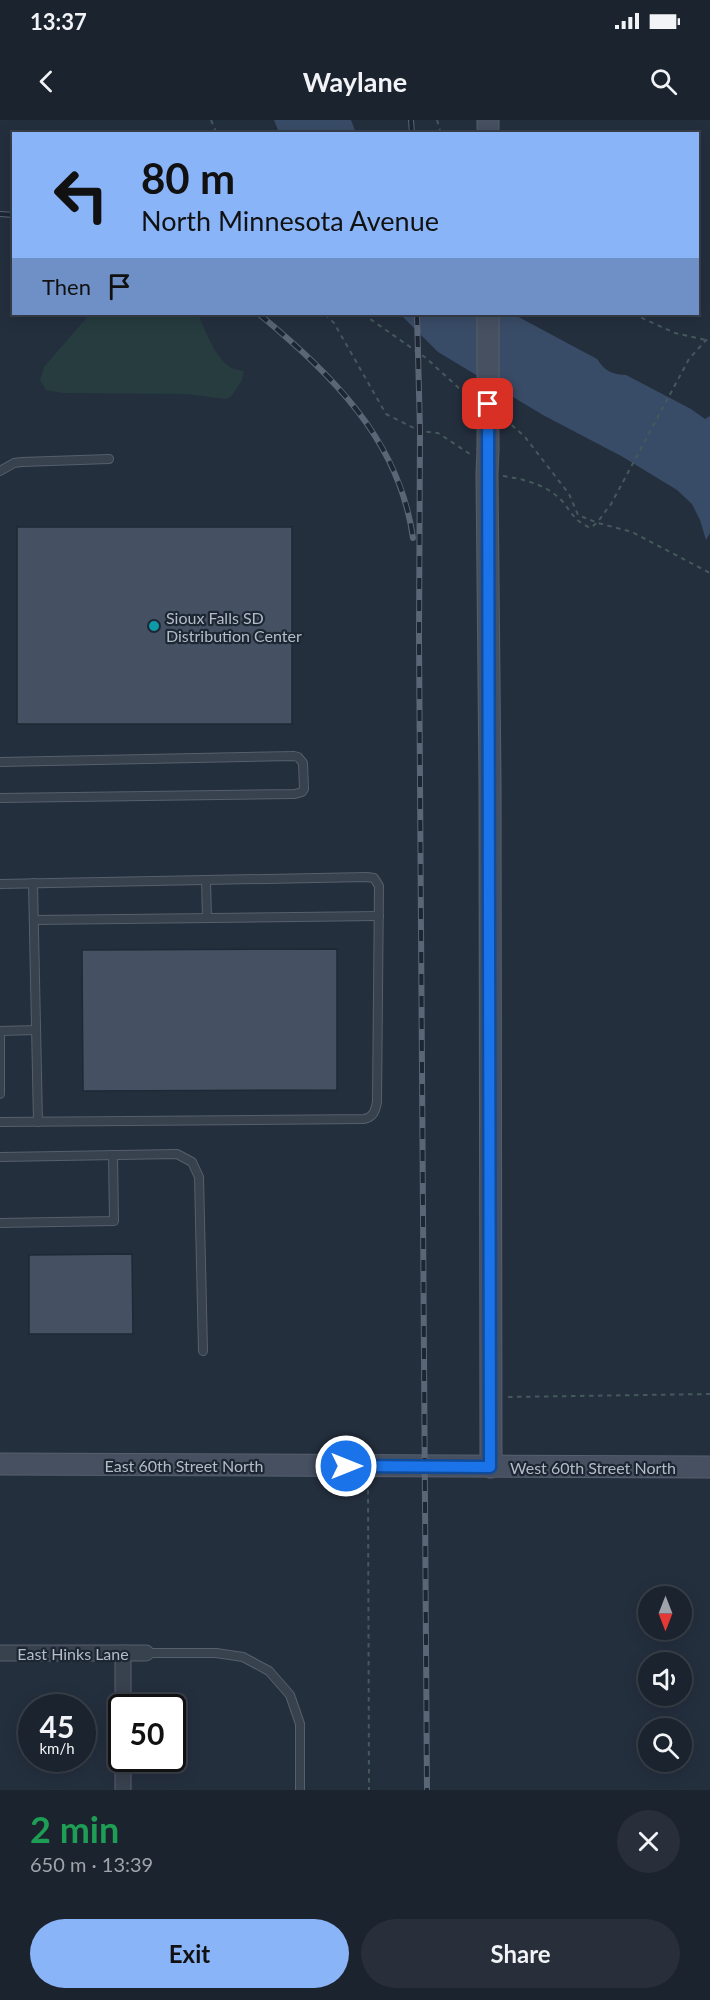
<!DOCTYPE html>
<meta charset="utf-8">
<style>
body{margin:0;font-family:Lato,sans-serif;background:#282f3a;color:#f1f3f6;height:100vh;display:flex;flex-direction:column;font-size:22px;white-space:nowrap}
*{box-sizing:border-box;margin:0}
p{font-size:20px;color:#a0a4aa}
.icon{flex:none;width:33px;height:33px;fill:none;stroke:currentColor;stroke-width:2;stroke-linecap:round;stroke-linejoin:round}
.map{position:relative;height:1670px;overflow:hidden}
.drawer{display:flex;flex-direction:column;background:#1b232e;flex:1}
.drawer>*{flex:none}
.banner{position:absolute;left:12px;top:12px;width:687px;height:183px;border-radius:0px;box-shadow:0 3px 15px #0003,0 0 0 2px #39404a;background:#8ab4f8;color:#111;overflow:hidden}
.needle{width:39px;rotate:180deg}
.fabs{position:absolute;left:638px;top:1466px;display:grid;gap:12px}
.fabs a{display:grid;place-items:center;width:54px;height:54px;border-radius:50%;background:#1b232e;box-shadow:0 3px 15px #0003,0 0 0 2px #39404a;font-size:30px}
.speed{position:absolute;left:18px;top:1574px;display:flex;gap:12px;font-size:30px;font-weight:700;text-align:center}
.speed>*{display:grid;place-content:center;width:78px;height:78px;border-radius:50%;background:#1b232e;box-shadow:0 3px 15px #0003,0 0 0 2px #39404a;line-height:1}
.speed small{font-size:15px;font-weight:400}
.speed .limit{border:3px solid #111;border-radius:9px;background:#fff;color:#111}
.pin{position:absolute;display:grid;place-items:center;width:51px;height:51px;color:#fff;margin:-26px;border-radius:12px;box-shadow:0 3px 9px #0006}
.me{position:absolute;width:66px;margin:-33px;rotate:90deg;stroke-linejoin:round;filter:drop-shadow(0 0 4px #0008)}
.turn{display:flex;align-items:center;gap:21px;height:126px;padding:0 30px;font-size:27px}
.turn .icon{width:78px;height:78px;stroke-width:2.5}
.turn b{display:block;font-size:42px;line-height:51px}
.then{display:flex;align-items:center;height:57px;padding:0 30px;background:#0003;gap:12px;font-size:22px}
.round{display:grid;place-items:center;flex:none;width:63px;height:63px;border-radius:32px;background:#282f3a}
.headline{display:flex;align-items:center;justify-content:space-between;height:102px;padding:0 30px}
h1{font-size:36px;font-weight:700;line-height:45px;color:#1e9e55}
.button{display:flex;gap:12px;margin-top:auto;padding:12px 30px}
.button a{flex:1;height:69px;border-radius:36px;background:#8ab4f8;color:#111;font-size:24px;font-weight:700;line-height:69px;text-align:center}
.button a+a{background:#282f3a;color:#f1f3f6}
.status{display:flex;justify-content:space-between;align-items:center;height:42px;padding:0 30px;background:#1b232e;direction:ltr}
.status svg{height:16px;fill:currentColor}
header{display:flex;justify-content:space-between;align-items:center;height:78px;padding:0 30px;background:#1b232e;font-size:27px;font-weight:700}
.map>svg:first-child{display:block}
</style>
<div class="status"><b>13:37</b><svg viewBox="0 0 49 12"><path d="M0 12V9h3v3zM5 12V6h3v6zM10 12V3h3v9zM15 12V0h3v12zM26 1h20v11H26zM47 4h2v5h-2z"/></svg></div>
<header><svg class="icon" aria-label="back" viewBox="0 0 24 24"><path d="M15 5l-7 7 7 7"/></svg>Waylane<svg class="icon" aria-label="search" viewBox="0 0 24 24"><circle cx="10" cy="10" r="6"/><path d="M15 15l6 6"/></svg></header>
<div class="map">
<svg width="710" height="1670" viewBox="0 0 710 1670">
<rect width="100%" height="100%" fill="#242f3e"/>
<path fill="#263c3f" d="M 90,194 L 198,194 C 205,209 215,238 230,247 C 234,250 239,250 244,251 L 242,260 L 231,277 L 225,279 L 187,274 L 64,273 L 46,270 L 40,260 L 44,247 Z"/>
<g fill="#394c67">
<path d="M 274,0 L 351,0 L 356,13 L 279,13 Z"/>
<path d="M 400,194 L 513,194 L 597,239 C 604,250 612,255 626,255 L 691,289 L 705,299 L 710,296 L 710,413 L 706,420 L 700,400 L 692,384 L 677,370 L 623,337 L 543,295 L 438,232 Z"/>
</g>
<g fill="#455162" stroke="#1f2835" stroke-width="1.5">
<rect x="17" y="407" width="275" height="197"/>
<path d="M 337,829 L 337,970 L 83,971 L 82,830 Z"/>
<path d="M 132,1134 L 133,1214 L 29,1214 L 29,1135 Z"/>
</g>
<g fill="none" stroke-linecap="round" stroke-linejoin="round">
<defs>
<g id="lane">
<path d="M 0,351 L 14,343 L 22,342 L 109,339"/>
<path d="M 0,642 L 294,636 L 298,637 L 303,643 L 304,669 L 302,672 L 295,674 L 0,678"/>
<path d="M 206,760 L 207,798"/>
<path d="M 33,763 L 38,1002"/>
<path d="M 0,764 L 367,757 L 374,758 L 379,766 L 377,982 C 375,991 374,997 364,999 L 0,1002"/>
<path d="M 34,800 L 379,796"/>
<path d="M 0,911 L 36,910"/>
<path d="M 0,974 L 0,911"/>
<path d="M 0,1037 L 177,1034 L 192,1042 L 199,1057 L 203,1231"/>
<path d="M 0,1103 L 114,1101 L 113,1035"/>
<path d="M 146,1533 L 216,1533 L 243,1537 L 269,1551 L 290,1575 L 300,1604 L 300,1670"/>
</g>
<g id="street">
<path d="M 0,1533 L 146,1533"/>
<path d="M 123,1587 L 123,1533"/>
<path d="M 123,1638 L 123,1670"/>
</g>
<g id="secondary">
<path d="M 488,0 L 488,14"/>
<path d="M 488,330 L 487,353 L 490,663 L 491,1347"/>
<path d="M 0,1344 L 710,1347"/>
</g>
</defs>
<use href="#lane" stroke="#565f6c" stroke-width="10"/>
<use href="#street" stroke="#565f6c" stroke-width="17"/>
<use href="#secondary" stroke="#565f6c" stroke-width="23"/>
<g stroke="#44595c" stroke-width="2" stroke-dasharray="4.5 4.5" stroke-linecap="butt">
<path d="M 211,0 L 217,14"/>
<path d="M 437,0 L 441,14"/>
<path d="M 325,194 L 334,203 L 386,294 L 420,311 L 438,313 L 470,334"/>
<path d="M 363,194 L 426,238 L 462,271 L 472,277"/>
<path d="M 633,194 L 675,213 L 706,220"/>
<path d="M 505,299 L 525,317 L 569,374 L 578,395 L 598,403 L 632,412 L 710,453"/>
<path d="M 503,356 C 524,359 548,365 563,382 C 574,396 573,399 590,408 C 600,402 602,394 610,386 L 689,239 L 706,220 L 710,221"/>
<path d="M 508,1277 L 710,1274"/>
<path d="M 368,1361 L 369,1670"/>
</g>
<use href="#lane" stroke="#38414e" stroke-width="8"/>
<use href="#street" stroke="#38414e" stroke-width="15"/>
<use href="#secondary" stroke="#465061" stroke-width="21"/>
<defs>
<g id="rail">
<path d="M 411,0 L 412,14"/>
<path d="M 0,94 L 14,95"/>
<path d="M 259,194 C 332,255 399,319 413,418"/>
<path d="M 417,194 L 420,311 L 419,517 L 427,1670"/>
</g>
</defs>
<use href="#rail" stroke="#5a6575" stroke-width="6"/>
<use href="#rail" stroke="#1d2633" stroke-width="4" stroke-dasharray="11" stroke-linecap="butt"/>
<defs>
<path id="secondary-bridge" d="M 488,330 L 488,194"/>
</defs>
<use href="#secondary-bridge" stroke="#565f6c" stroke-width="23" stroke-linecap="butt"/>
<use href="#secondary-bridge" stroke="#465061" stroke-width="21"/>
</g>
<g fill="none" stroke-linecap="round" stroke-linejoin="round">
<defs>
<path id="route" d="M 346,1346 L 490,1347 C 490,993 488,639 488,284"/>
</defs>
<use href="#route" stroke="#114b97" stroke-width="15"/>
<use href="#route" stroke="#1a73e8" stroke-width="10"/>
</g>
<circle fill="#0f9aa8" stroke="#1d2633" stroke-width="2" cx="154" cy="506" r="6"/>
<g text-anchor="middle" dominant-baseline="central" stroke-width="4.5" stroke-linejoin="round" paint-order="stroke">
<g font-size="16" fill="#b4bcc9" stroke="#1d2633" text-anchor="start">
<text x="166" y="497">Sioux Falls SD<tspan x="166" dy="18">Distribution Center</tspan></text>
</g>
<g font-size="16" fill="#b4bcc9" stroke="#1d2633">
<text x="184" y="1345">East 60th Street North</text>
<text x="593" y="1347">West 60th Street North</text>
<text x="73" y="1533">East Hinks Lane</text>
</g>
</g>
</svg>
<div class="fabs">
<a><svg class="needle" viewBox="-14 -14 28 28"><path d="M0-13l5 13h-10z" fill="#e53935"/><path d="M0 13l5-13h-10z" fill="#a0a4aa"/></svg></a>
<a><svg class="icon" aria-label="sound" viewBox="0 0 24 24"><path d="M4 9h4l5-4v14l-5-4H4zM17 9q2 3 0 6"/></svg></a>
<a><svg class="icon" aria-label="search" viewBox="0 0 24 24"><circle cx="10" cy="10" r="6"/><path d="M15 15l6 6"/></svg></a>
</div>
<div class="speed"><div>45<small>km/h</small></div><div class="limit">50</div></div>
<div class="pin" style="left:488px;top:284px;background:#d93025"><svg class="icon" aria-label="arrive" viewBox="0 0 24 24"><path d="M6 21V4h12l-3 4 3 4H6"/></svg></div>
<svg class="me" style="left:346px;top:1346px" viewBox="-20 -20 40 40"><circle r="17" fill="#1a73e8" stroke="#fff" stroke-width="3"/><path d="M0-11L8 9 0 5-8 9z" fill="#fff"/></svg>
<div class="banner">
<div class="turn"><svg class="icon" aria-label="left" viewBox="0 0 24 24"><path d="M17 20v-9H6M10 6l-5 5 5 5"/></svg><div><b>80 m</b>North Minnesota Avenue</div></div>
<div class="then">Then<svg class="icon" aria-label="arrive" viewBox="0 0 24 24"><path d="M6 21V4h12l-3 4 3 4H6"/></svg></div>
</div>
</div>
<section class="drawer">
<div class="headline"><div><h1>2 min</h1><p>650 m · 13:39</p></div><a class="round"><svg class="icon" aria-label="close" viewBox="0 0 24 24"><path d="M6 6l12 12M18 6L6 18"/></svg></a></div>
<div class="button"><a>Exit</a><a>Share</a></div>
</section>
